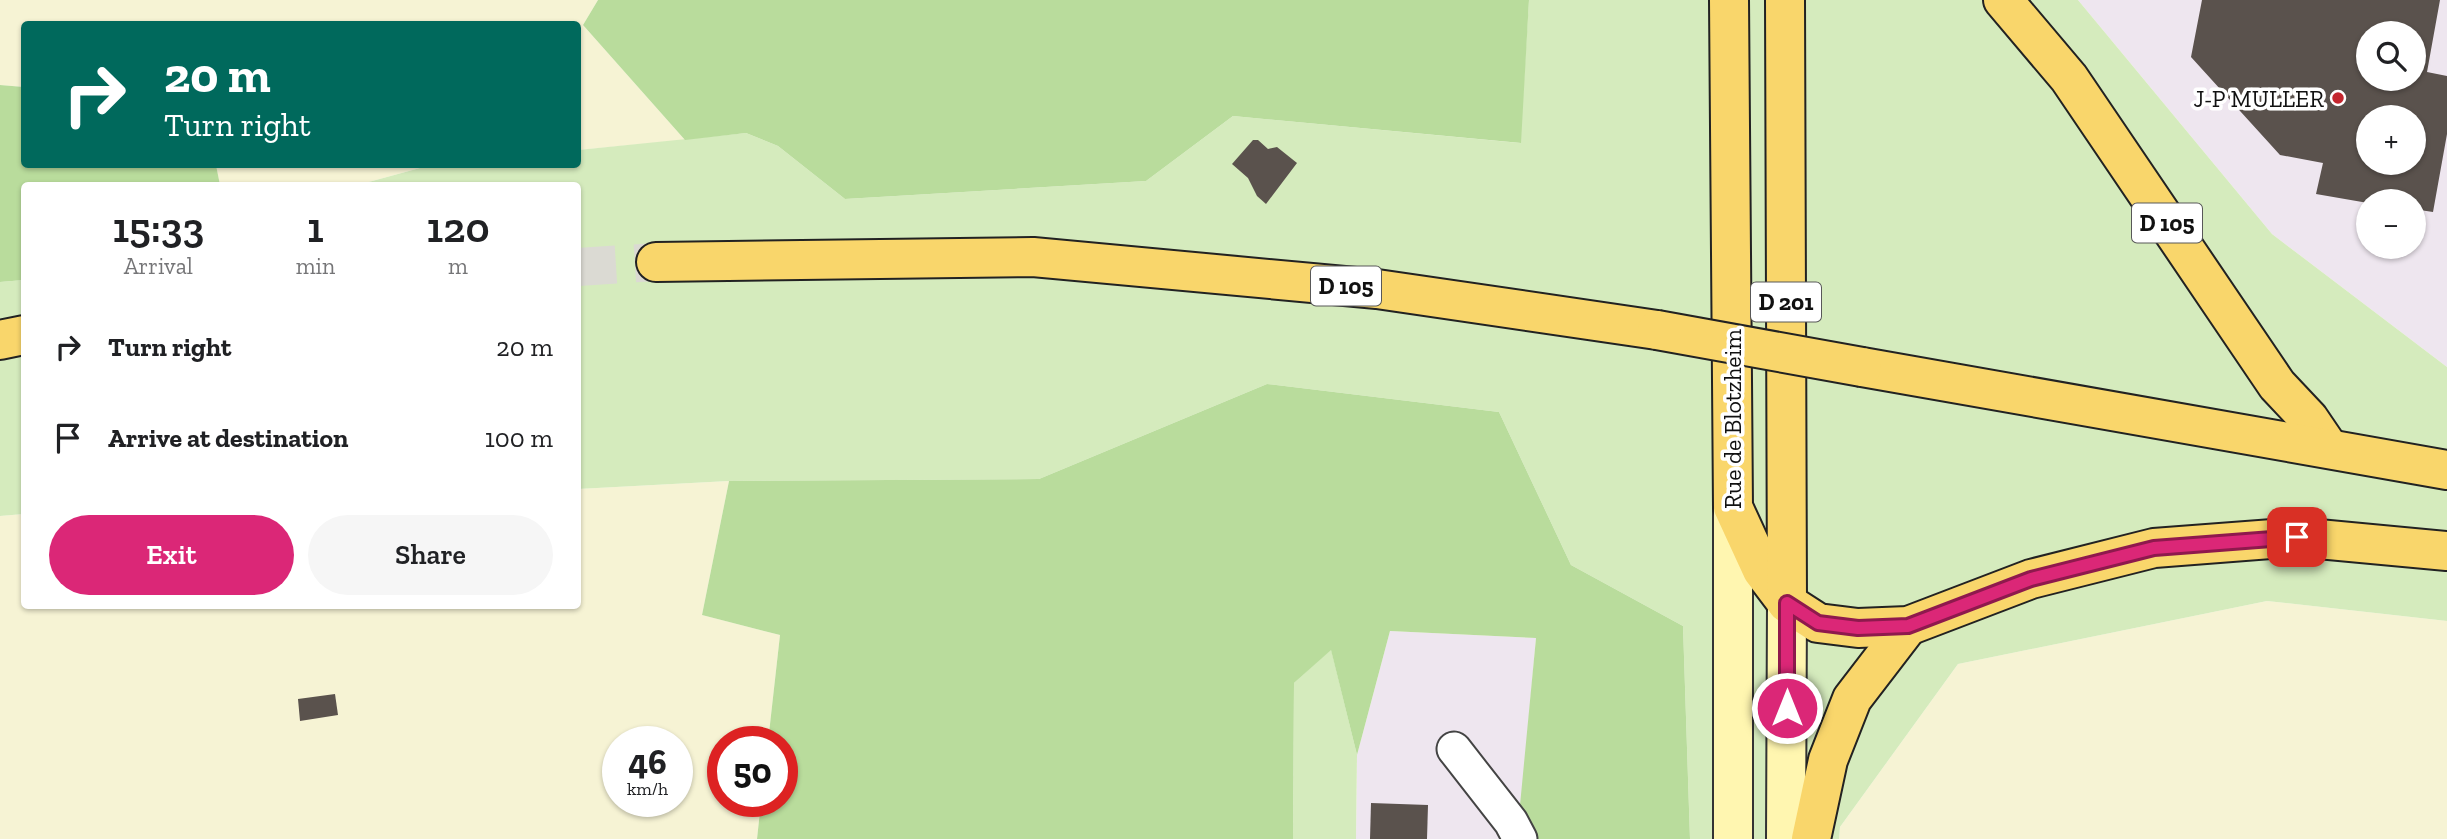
<!DOCTYPE html>
<meta charset="utf-8">
<style>
body{margin:0;font-family:"Zilla Slab",serif;background:#f6f6f6;color:#202124;height:100vh;display:flex;flex-direction:column;font-size:26px;white-space:nowrap}
*{box-sizing:border-box;margin:0}
p{font-size:23px;color:#757577}
.icon{flex:none;width:38px;height:38px;fill:none;stroke:currentColor;stroke-width:2;stroke-linecap:round;stroke-linejoin:round}
.map{position:relative;flex:1;overflow:hidden}
.drawer{position:absolute;left:21px;top:182px;width:560px;height:427px;display:flex;flex-direction:column;background:#fff;border-radius:7px;box-shadow:0 2px 5px #0004}
.drawer>*{flex:none}
.top-card{position:absolute;left:21px;top:21px;width:560px;height:147px;border-radius:7px;box-shadow:0 2px 5px #0004;background:#00695c;color:#fff;overflow:hidden}
.buttons{position:absolute;left:2356px;top:21px;display:grid;gap:14px}
.buttons a{display:grid;place-items:center;width:70px;height:70px;border-radius:50%;background:#fff;box-shadow:0 2px 5px #0004;font-size:35px}
.speed{position:absolute;left:602px;top:726px;display:flex;gap:14px;font-size:35px;font-weight:700;text-align:center}
.speed>*{display:grid;place-content:center;width:91px;height:91px;border-radius:50%;background:#fff;box-shadow:0 2px 5px #0004;line-height:1}
.speed small{font-size:18px;font-weight:400}
.speed .limit{border:10px solid #d22;background:#fff;color:#111}
.pin{position:absolute;display:grid;place-items:center;width:60px;height:60px;color:#fff;margin:-30px;border-radius:14px;box-shadow:0 4px 10px #0006}
.me{position:absolute;width:77px;margin:-38px;rotate:0deg;stroke-linejoin:round;filter:drop-shadow(0 0 5px #0008)}
.turn{display:flex;align-items:center;gap:24px;height:147px;padding:0 28px;font-size:32px}
.turn .icon{width:91px;height:91px;stroke-width:2.5}
.turn b{display:block;font-size:49px;line-height:60px}
.eta{display:flex;justify-content:space-evenly;align-items:center;height:119px;text-align:center}
.eta b{font-size:42px;font-weight:600;line-height:49px}
.cta{display:flex;gap:14px;margin-top:auto;padding:14px 28px}
.cta a{flex:1;height:80px;border-radius:42px;background:#db2777;color:#fff;font-size:28px;font-weight:600;line-height:80px;text-align:center}
.cta a+a{background:#f6f6f6;color:#202124}
ul{padding:0;list-style:none}
li{display:flex;align-items:center;gap:21px;height:91px;padding:0 28px}
li div{flex:1}
li b{display:block;font-size:26px}
li em{font-style:normal}
.map>svg:first-child{display:block}
</style>
<div class="map">
<svg width="2447" height="839" viewBox="0 0 2447 839">
<rect width="100%" height="100%" fill="#fffdf5"/>
<g fill="#eee6ef" fill-rule="evenodd">
<path d="M 2078,0 L 2447,0 L 2447,367 L 2272,234 ZM 2368,33 L 2413,33 L 2413,79 L 2368,79 ZM 2368,117 L 2413,117 L 2413,163 L 2368,163 ZM 2368,201 L 2413,201 L 2413,247 L 2368,247 Z"/>
<path d="M 1390,631 L 1536,638 L 1518,839 L 1356,839 L 1357,755 Z"/>
</g>
<g fill="#f6f3d4" fill-rule="evenodd">
<path d="M 0,0 L 598,0 L 583,25 L 685,140 L 578,150 L 578,24 L 24,24 L 24,87 L 0,85 Z"/>
<path d="M 216,165 L 431,165 L 354,186 L 220,185 Z"/>
<path d="M 729,481 L 702,615 L 780,635 L 768,742 L 723,742 L 723,802 L 761,802 L 757,839 L 0,839 L 0,516 L 24,514 L 24,606 L 578,606 L 578,489 ZM 618,742 L 677,742 L 677,802 L 618,802 Z"/>
<path d="M 2267,601 L 2447,621 L 2447,839 L 1839,839 L 1840,827 L 1958,664 Z"/>
</g>
<g fill="#d5ebbd">
<path d="M 1529,0 L 2078,0 L 2272,234 L 2447,367 L 2447,621 L 2267,601 L 1958,664 L 1840,827 L 1839,839 L 1690,839 L 1683,626 L 1571,565 L 1499,412 L 1267,384 L 1039,479 L 729,481 L 578,489 L 578,186 L 354,186 L 431,165 L 578,164 L 578,150 L 746,133 L 778,146 L 845,199 L 1146,181 L 1233,116 L 1520,143 Z"/>
<path d="M 24,280 L 24,514 L 0,516 L 0,282 Z"/>
<path d="M 1331,649 L 1357,755 L 1356,839 L 1293,839 L 1294,683 Z"/>
</g>
<g fill="#b9dc9c">
<path d="M 598,0 L 1529,0 L 1521,143 L 1233,116 L 1146,181 L 845,199 L 778,146 L 746,133 L 685,140 L 583,25 Z"/>
<path d="M 0,85 L 24,87 L 24,164 L 216,165 L 220,185 L 24,186 L 24,280 L 0,282 Z"/>
<path d="M 1267,384 L 1499,412 L 1571,565 L 1683,626 L 1690,839 L 1527,839 L 1518,826 L 1536,638 L 1390,631 L 1357,755 L 1331,650 L 1294,683 L 1293,839 L 757,839 L 761,802 L 782,802 L 782,742 L 768,742 L 780,635 L 702,615 L 729,481 L 1039,479 Z"/>
</g>
<g fill="#5a524d" fill-rule="evenodd">
<path d="M 2202,0 L 2440,0 L 2427,72 L 2447,76 L 2447,134 L 2433,212 L 2413,209 L 2413,201 L 2368,203 L 2316,194 L 2323,163 L 2280,155 L 2191,57 ZM 2368,33 L 2413,33 L 2413,79 L 2368,79 ZM 2368,117 L 2413,117 L 2413,163 L 2368,163 Z"/>
<path d="M 1253,140 L 1258,140 L 1268,149 L 1277,147 L 1297,163 L 1266,204 L 1257,196 L 1248,178 L 1232,164 Z"/>
<path d="M 335,694 L 338,715 L 300,721 L 298,699 Z"/>
<path d="M 1371,803 L 1428,805 L 1427,839 L 1370,839 Z"/>
</g>
<g fill="none" stroke-linecap="round" stroke-linejoin="round">
<path stroke="#dbdad3" stroke-width="38" stroke-dasharray="38 19" stroke-linecap="butt" d="M 578,267 L 656,262"/>
<defs>
<path id="minor" d="M 1454,749 L 1511,822 L 1520,839"/>
<g id="secondary">
<path d="M 1733,839 L 1733,507"/>
<path d="M 1786,839 L 1787,603"/>
</g>
<g id="primary">
<path d="M 1729,0 L 1733,507 L 1762,570 L 1787,603 L 1818,623 L 1858,628 L 1908,626 L 2031,579 L 2154,548 L 2297,537 L 2447,551"/>
<path d="M 1785,0 L 1787,603"/>
<path d="M 2003,0 L 2069,78 L 2277,385 L 2309,419 L 2328,447"/>
<path d="M 656,262 L 1033,257 L 1377,289 L 1657,330"/>
<path d="M 0,340 L 24,335"/>
<path d="M 1862,367 L 2447,470"/>
<path d="M 1811,839 L 1828,760 L 1852,699 L 1908,626"/>
</g>
</defs>
<use href="#minor" stroke="#444" stroke-width="37"/>
<use href="#secondary" stroke="#333" stroke-width="42"/>
<use href="#primary" stroke="#222" stroke-width="42"/>
<use href="#minor" stroke="#fff" stroke-width="33"/>
<use href="#secondary" stroke="#fff6b0" stroke-width="38"/>
<use href="#primary" stroke="#f9d66b" stroke-width="38"/>
<defs>
<path id="primary-bridge" d="M 1657,330 L 1862,367"/>
</defs>
<use href="#primary-bridge" stroke="#222" stroke-width="42" stroke-linecap="butt"/>
<use href="#primary-bridge" stroke="#f9d66b" stroke-width="38"/>
</g>
<g fill="none" stroke-linecap="round" stroke-linejoin="round">
<defs>
<path id="route" d="M 1787,708 L 1787,603 L 1818,623 L 1858,628 L 1908,626 L 2031,579 L 2154,548 L 2297,537"/>
</defs>
<use href="#route" stroke="#8e194d" stroke-width="18"/>
<use href="#route" stroke="#db2777" stroke-width="12"/>
</g>
<circle fill="#c4262e" stroke="#fff" stroke-width="2.5" cx="2338" cy="98" r="7"/>
<g text-anchor="middle" dominant-baseline="central" stroke-width="7" stroke-linejoin="round" paint-order="stroke">
<g fill="#fff" stroke="#585858" stroke-width="2">
<rect x="2132" y="203.5" width="70" height="39" rx="5"/>
<rect x="1311" y="266.5" width="70" height="39" rx="5"/>
<rect x="1751" y="282.5" width="70" height="39" rx="5"/>
</g>
<g font-size="23" font-weight="bold" fill="#111">
<text x="2167" y="223">D 105</text>
<text x="1346" y="286">D 105</text>
<text x="1786" y="302">D 201</text>
</g>
<g font-size="24" fill="#111" stroke="#fff" text-anchor="end">
<text x="2324" y="98">J-P MULLER</text>
</g>
<g font-size="24" fill="#111" stroke="#fff">
<text transform="translate(1732 419) rotate(-90)">Rue de Blotzheim</text>
</g>
</g>
</svg>
<div class="buttons">
<a><svg class="icon" aria-label="search" viewBox="0 0 24 24"><circle cx="10" cy="10" r="6"/><path d="M15 15l6 6"/></svg></a>
<a>+</a>
<a>−</a>
</div>
<div class="speed"><div>46<small>km/h</small></div><div class="limit">50</div></div>
<div class="pin" style="left:2297px;top:537px;background:#d93025"><svg class="icon" aria-label="arrive" viewBox="0 0 24 24"><path d="M6 21V4h12l-3 4 3 4H6"/></svg></div>
<svg class="me" style="left:1787px;top:708px" viewBox="-20 -20 40 40"><circle r="17" fill="#db2777" stroke="#fff" stroke-width="3"/><path d="M0-11L8 9 0 5-8 9z" fill="#fff"/></svg>
<div class="top-card">
<div class="turn"><svg class="icon" aria-label="right" viewBox="0 0 24 24"><path d="M7 20v-9h11M14 6l5 5-5 5"/></svg><div><b>20 m</b>Turn right</div></div>
</div>
<section class="drawer">
<div class="eta">
<div><b>15:33</b><p>Arrival</p></div>
<div><b>1</b><p>min</p></div>
<div><b>120</b><p>m</p></div>
</div>
<ul>
<li><svg class="icon" aria-label="right" viewBox="0 0 24 24"><path d="M7 20v-9h11M14 6l5 5-5 5"/></svg><div><b>Turn right</b></div><em>20 m</em></li>
<li><svg class="icon" aria-label="arrive" viewBox="0 0 24 24"><path d="M6 21V4h12l-3 4 3 4H6"/></svg><div><b>Arrive at destination</b></div><em>100 m</em></li>
</ul>
<div class="cta"><a>Exit</a><a>Share</a></div>
</section>
</div>
